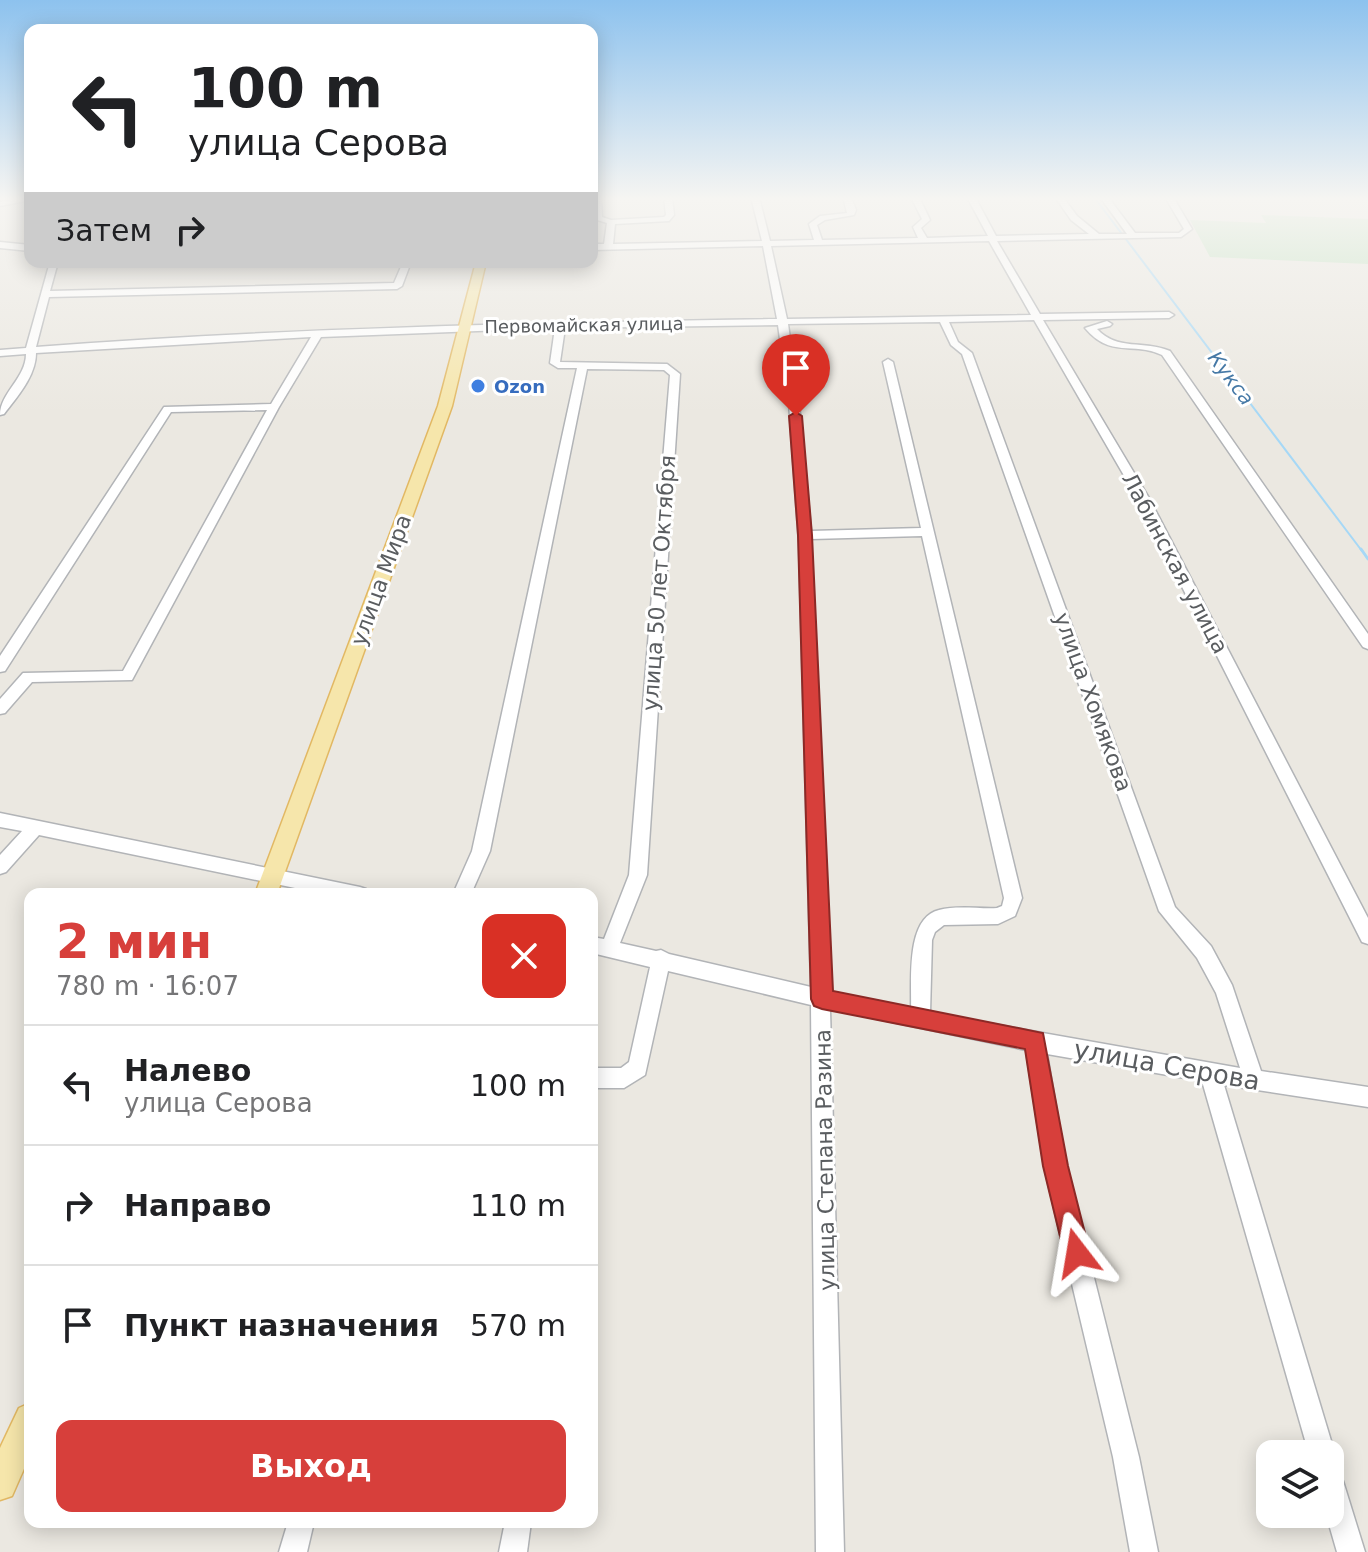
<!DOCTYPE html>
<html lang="ru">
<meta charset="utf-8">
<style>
body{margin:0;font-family:"DejaVu Sans",sans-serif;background:#f2f2f2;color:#202124;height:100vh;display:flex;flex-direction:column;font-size:30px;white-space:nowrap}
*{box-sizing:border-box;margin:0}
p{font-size:26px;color:#757577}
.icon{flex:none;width:44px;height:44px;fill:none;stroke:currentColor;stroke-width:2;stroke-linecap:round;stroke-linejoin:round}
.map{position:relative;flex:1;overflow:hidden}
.side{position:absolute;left:24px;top:888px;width:574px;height:640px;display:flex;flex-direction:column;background:#fff;border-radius:16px;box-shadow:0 4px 20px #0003}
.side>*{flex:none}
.banner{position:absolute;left:24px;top:24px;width:574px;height:244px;border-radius:16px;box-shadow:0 4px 20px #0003;background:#fff;color:#202124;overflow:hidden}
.fabs{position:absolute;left:1256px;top:1440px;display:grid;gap:16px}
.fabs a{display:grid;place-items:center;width:88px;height:88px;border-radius:16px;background:#fff;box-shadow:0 4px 20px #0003;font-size:40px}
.pin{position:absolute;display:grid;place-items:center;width:68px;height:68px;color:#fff;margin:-82px -34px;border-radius:50% 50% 50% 0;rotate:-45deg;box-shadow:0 0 8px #0007}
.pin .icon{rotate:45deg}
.me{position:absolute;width:88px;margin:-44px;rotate:346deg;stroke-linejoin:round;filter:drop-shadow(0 0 6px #0008)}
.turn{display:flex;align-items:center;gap:28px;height:168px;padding:0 32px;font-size:36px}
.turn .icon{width:104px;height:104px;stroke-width:2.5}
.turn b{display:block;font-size:56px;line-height:68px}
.then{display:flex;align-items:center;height:76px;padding:0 32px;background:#0003;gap:16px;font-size:30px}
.round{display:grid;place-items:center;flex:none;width:84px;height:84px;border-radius:16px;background:#f2f2f2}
.head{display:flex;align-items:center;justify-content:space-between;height:136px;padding:0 32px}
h1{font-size:48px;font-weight:700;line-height:60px;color:#d73f3b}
.action{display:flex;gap:16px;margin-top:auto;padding:16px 32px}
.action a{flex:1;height:92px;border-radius:16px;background:#d73f3b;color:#fff;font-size:32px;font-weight:700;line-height:92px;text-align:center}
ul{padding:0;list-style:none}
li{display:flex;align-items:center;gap:24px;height:120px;padding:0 32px;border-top:2px solid #e0e0e0}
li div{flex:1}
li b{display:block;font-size:30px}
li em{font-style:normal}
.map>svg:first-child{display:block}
</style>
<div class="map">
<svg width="1368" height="1552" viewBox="0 0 1368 1552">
<rect width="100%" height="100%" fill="#ebe8e1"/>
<path fill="#c1e1c0" d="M 1261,215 L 1368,219 L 1368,264 L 1210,257 L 1190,220 L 1266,223 Z"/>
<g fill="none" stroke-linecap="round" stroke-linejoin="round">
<path stroke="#a6d8f6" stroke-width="2" d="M 1094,197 L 1362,551"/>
<path stroke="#a6d8f6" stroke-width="3" d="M 1361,549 L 1368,559"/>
<defs>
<g id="minor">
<path d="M 23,197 L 30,197 L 30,200 L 0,206 L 0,202 Z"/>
<path d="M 593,197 L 601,197 L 602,217 L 611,220 L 664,217 L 666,215 L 664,197 L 672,197 L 674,215 L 669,221 L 615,224 L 613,244 L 762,241 L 751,197 L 759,197 L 770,241 L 814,240 L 809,224 L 820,216 L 847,213 L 843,197 L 851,197 L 856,210 L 854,215 L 825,220 L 817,225 L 822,240 L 918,238 L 913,227 L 922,219 L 911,197 L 919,197 L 930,220 L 921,228 L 927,238 L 988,236 L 967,197 L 975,197 L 996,236 L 1089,234 L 1071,220 L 1055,197 L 1063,197 L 1077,216 L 1099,234 L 1127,234 L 1100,197 L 1108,197 L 1135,233 L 1179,233 L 1184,229 L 1165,197 L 1173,197 L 1192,229 L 1181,237 L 997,241 L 1040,314 L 1169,312 L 1174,315 L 1169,318 L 1043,320 L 1149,498 L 1368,918 L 1368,944 L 1362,942 L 1137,498 L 1034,320 L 949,322 L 958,342 L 972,353 L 1175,907 L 1211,946 L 1232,985 L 1261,1071 L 1368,1087 L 1368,1107 L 1224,1085 L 1335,1454 L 1330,1464 L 1330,1454 L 1309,1454 L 1202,1081 L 1047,1054 L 1066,1166 L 1139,1457 L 1158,1552 L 1130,1552 L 1113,1457 L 1044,1166 L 1026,1050 L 830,1009 L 844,1552 L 816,1552 L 811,1005 L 668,971 L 645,1075 L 624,1088 L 592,1088 L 592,1068 L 621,1068 L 629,1062 L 650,967 L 592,953 L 592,937 L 604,939 L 629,875 L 670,375 L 664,370 L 587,369 L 490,851 L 471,894 L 453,894 L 472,851 L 577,368 L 558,368 L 550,363 L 555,328 L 321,337 L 279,407 L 132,680 L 32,682 L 5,713 L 0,714 L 0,699 L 23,673 L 123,671 L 267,410 L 171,412 L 5,671 L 0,672 L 0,656 L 164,407 L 271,404 L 311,337 L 36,353 C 36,376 17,397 4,414 L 0,415 C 0,393 26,378 26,354 L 0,356 L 0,350 L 26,348 L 50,262 L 58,262 L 50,291 L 394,283 L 403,262 L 411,262 L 402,286 L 397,289 L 49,297 L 36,347 C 283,328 530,323 777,319 L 763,246 L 592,250 L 592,244 L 604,244 L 607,223 L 594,219 ZM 989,241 L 1031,315 L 787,319 L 771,246 ZM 940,322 L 951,345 L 962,354 L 1159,911 L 1197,958 L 1216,993 L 1240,1068 L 930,1013 L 932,940 L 935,932 L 944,925 L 998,924 L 1015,916 L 1022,898 L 893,362 L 888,359 L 883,362 L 921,528 L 811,531 L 799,403 L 788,324 ZM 778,325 L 789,403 L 799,543 L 811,987 L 669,954 L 661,950 L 656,951 L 620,943 L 647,875 L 680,374 L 667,364 L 560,362 L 565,328 ZM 922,536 L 1004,898 L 1002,906 L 997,908 C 979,909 956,905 939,910 C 905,918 912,982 911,1009 L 830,992 L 811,539 Z"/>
<path d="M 0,242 L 30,245 L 30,251 L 0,248 Z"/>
<path d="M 1107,321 L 1112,324 L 1110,326 L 1097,329 C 1117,351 1144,340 1170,351 L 1368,634 L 1368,649 L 1363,647 L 1162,355 C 1132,341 1111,359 1085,328 Z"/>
<path d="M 0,813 L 360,887 L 366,889 L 369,894 L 324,894 L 39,835 L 6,872 L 0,874 L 0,855 L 22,831 L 0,827 Z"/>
<path d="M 1330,1468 L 1339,1472 L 1343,1481 L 1365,1552 L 1337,1552 L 1326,1514 L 1330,1514 Z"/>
<path d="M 288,1522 L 314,1522 L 307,1552 L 279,1552 Z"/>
<path d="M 505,1522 L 531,1522 L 527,1552 L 499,1552 Z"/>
</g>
<g id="major">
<path d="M 476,262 L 486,262 L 452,406 L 277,894 L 255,894 L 438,406 Z"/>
<path d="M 30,1403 L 30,1455 L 12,1496 L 0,1500 L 0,1448 L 19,1408 Z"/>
</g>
</defs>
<use href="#minor" stroke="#b2b4b7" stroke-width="3"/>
<use href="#major" stroke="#e2b863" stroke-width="3"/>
<use href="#minor" fill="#fff" fill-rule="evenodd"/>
<use href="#major" fill="#f6e6ab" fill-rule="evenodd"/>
</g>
<linearGradient id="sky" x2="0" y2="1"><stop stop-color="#8dc2ee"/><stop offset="0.48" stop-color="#f6f5f2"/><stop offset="1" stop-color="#f6f5f2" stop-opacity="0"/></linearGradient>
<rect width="1368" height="414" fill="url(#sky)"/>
<path fill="#d73f3b" stroke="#8c2926" stroke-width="2" d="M 796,412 L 802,416 L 812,535 L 833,991 L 1043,1033 L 1068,1166 L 1090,1253 L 1086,1262 L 1077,1266 L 1068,1262 L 1064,1253 L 1043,1166 L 1025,1049 L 822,1009 L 814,1006 L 811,999 L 798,535 L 789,416 Z"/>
<circle fill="#3f7fe0" stroke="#fff" stroke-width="3" cx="478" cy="386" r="8"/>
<g text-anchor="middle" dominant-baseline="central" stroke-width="6" stroke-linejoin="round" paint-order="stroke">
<g font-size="18" fill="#5a5d60" stroke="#fff">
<text transform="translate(584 325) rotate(-1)">Первомайская улица</text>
</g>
<g font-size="18" font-weight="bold" fill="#366cbe" stroke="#fff" text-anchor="start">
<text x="494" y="386">Ozon</text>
</g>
<g font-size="20" font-style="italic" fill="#4679a6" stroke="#fff">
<text transform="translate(1231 378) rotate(53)">Кукса</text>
</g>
<g font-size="22" fill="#5a5d60" stroke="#fff">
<text transform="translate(1175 563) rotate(62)">Лабинская улица</text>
<text transform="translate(381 580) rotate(-70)">улица Мира</text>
<text transform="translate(659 583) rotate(-86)">улица 50 лет Октября</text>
<text transform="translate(1093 702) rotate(70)">улица Хомякова</text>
<text transform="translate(825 1160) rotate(-91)">улица Степана Разина</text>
</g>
<g font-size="26" fill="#5a5d60" stroke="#fff">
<text transform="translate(1167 1065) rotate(10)">улица Серова</text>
</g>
</g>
</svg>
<div class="fabs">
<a><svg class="icon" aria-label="layers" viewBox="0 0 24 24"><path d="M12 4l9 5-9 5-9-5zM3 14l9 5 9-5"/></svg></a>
</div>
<div class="pin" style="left:796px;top:416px;background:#d93025"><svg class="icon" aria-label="arrive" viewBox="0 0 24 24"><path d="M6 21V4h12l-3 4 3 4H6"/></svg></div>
<svg class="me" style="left:1077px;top:1253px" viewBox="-20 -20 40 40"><path d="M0-17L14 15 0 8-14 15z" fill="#d73f3b" stroke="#fff" stroke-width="4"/></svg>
<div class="banner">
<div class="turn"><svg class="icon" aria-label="left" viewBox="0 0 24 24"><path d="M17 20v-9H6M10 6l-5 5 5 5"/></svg><div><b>100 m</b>улица Серова</div></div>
<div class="then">Затем<svg class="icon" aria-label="right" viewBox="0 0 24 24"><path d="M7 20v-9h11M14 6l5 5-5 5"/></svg></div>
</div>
<section class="side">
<div class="head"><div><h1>2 мин</h1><p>780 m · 16:07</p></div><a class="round" style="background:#d93025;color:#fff"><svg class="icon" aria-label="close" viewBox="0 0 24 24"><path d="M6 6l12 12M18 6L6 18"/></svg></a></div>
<ul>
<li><svg class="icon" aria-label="left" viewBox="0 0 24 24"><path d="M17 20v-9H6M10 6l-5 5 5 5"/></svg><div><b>Налево</b><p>улица Серова</p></div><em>100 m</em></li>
<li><svg class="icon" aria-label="right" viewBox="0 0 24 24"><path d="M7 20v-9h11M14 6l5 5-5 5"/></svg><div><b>Направо</b></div><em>110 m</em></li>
<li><svg class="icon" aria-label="arrive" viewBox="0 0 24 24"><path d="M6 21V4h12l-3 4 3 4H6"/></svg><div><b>Пункт назначения</b></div><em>570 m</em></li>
</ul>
<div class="action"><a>Выход</a></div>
</section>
</div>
